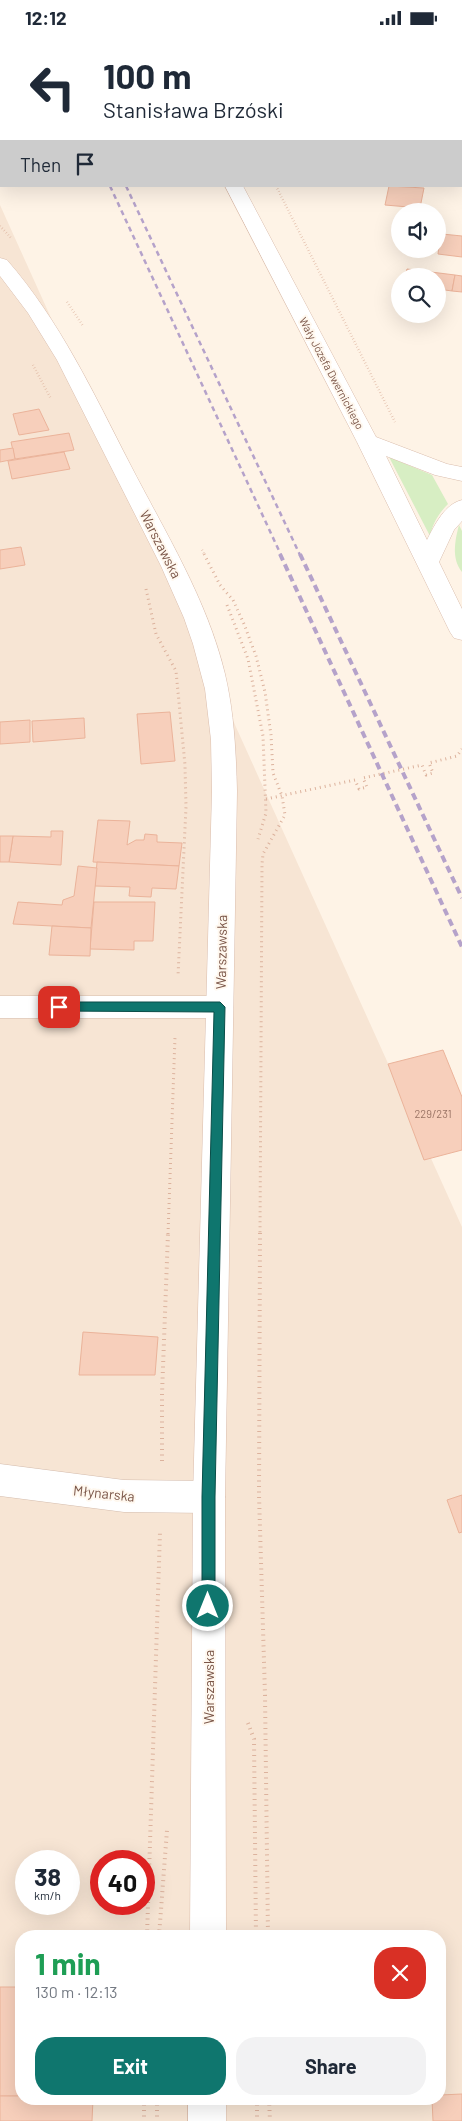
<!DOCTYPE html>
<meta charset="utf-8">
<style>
body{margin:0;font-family:Barlow,sans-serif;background:#f2f2f3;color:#1f2937;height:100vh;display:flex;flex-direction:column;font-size:19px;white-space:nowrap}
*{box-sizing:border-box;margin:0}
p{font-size:16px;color:#747a83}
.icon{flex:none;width:28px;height:28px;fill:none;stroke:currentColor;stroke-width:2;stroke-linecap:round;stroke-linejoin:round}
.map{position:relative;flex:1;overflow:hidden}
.panel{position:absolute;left:15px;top:1895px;width:431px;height:175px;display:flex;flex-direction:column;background:#fff;border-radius:20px;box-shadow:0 5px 20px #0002}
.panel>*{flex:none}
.top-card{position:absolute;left:0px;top:0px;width:462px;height:152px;box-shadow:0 5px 20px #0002;background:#fff;color:#1f2937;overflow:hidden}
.buttons{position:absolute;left:391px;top:168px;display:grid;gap:10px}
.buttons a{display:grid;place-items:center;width:55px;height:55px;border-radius:50%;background:#fff;box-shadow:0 5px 20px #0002;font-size:25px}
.speed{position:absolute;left:15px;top:1815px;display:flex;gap:10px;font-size:25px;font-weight:700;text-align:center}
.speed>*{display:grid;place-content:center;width:65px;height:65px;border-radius:50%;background:#fff;box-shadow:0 5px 20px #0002;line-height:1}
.speed small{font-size:12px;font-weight:400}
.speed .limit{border:8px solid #d22;background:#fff;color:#111}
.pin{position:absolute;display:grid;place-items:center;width:42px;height:42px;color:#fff;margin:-21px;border-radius:10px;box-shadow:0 2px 8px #0006}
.me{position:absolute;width:55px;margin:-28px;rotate:0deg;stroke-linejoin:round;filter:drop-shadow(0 0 4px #0008)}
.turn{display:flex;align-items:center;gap:18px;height:105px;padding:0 20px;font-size:22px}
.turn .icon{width:65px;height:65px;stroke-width:2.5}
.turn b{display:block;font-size:35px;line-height:42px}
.then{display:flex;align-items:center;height:48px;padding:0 20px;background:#0003;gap:10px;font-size:19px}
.round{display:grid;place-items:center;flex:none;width:52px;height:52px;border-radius:20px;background:#f2f2f3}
.headline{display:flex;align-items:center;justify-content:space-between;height:85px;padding:0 20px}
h1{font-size:30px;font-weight:700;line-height:38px;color:#1e9e55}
.cta{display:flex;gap:10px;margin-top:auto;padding:10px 20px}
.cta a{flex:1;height:58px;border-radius:20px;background:#0f766e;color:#fff;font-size:20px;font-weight:700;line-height:58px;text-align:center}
.cta a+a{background:#f2f2f3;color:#1f2937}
.status{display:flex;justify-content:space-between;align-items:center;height:35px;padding:0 25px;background:#fff;direction:ltr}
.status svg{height:14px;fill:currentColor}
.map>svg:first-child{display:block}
</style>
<div class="status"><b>12:12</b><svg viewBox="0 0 49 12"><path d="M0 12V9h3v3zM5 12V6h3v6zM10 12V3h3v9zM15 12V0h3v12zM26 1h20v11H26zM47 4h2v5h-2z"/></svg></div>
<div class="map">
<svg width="462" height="2086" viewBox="0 0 462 2086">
<rect width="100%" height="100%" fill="#fef3e6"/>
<path fill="#f7e5d4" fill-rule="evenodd" d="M 0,170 L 462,1192 L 462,2086 L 0,2086 ZM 26,1826 L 69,1826 L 69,1869 L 26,1869 ZM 101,1826 L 144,1826 L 144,1869 L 101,1869 ZM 21,1901 L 440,1901 L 440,2064 L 21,2064 Z"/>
<g fill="#d7eec3">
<path d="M 389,422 L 432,440 L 448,469 C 438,479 433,488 430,501 Z"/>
<path d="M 459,490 L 462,496 L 462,537 C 451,524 455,505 459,490 Z"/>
</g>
<g fill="#f7cfbb" stroke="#ebb39a">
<path d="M 389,151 L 424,153 L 420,173 L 385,170 Z"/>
<path d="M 442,199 L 462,201 L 462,222 L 438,219 L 439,211 L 438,211 L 438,201 L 441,202 Z"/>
<path d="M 407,234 L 455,240 L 452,256 L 438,254 L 438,241 L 405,241 Z"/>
<path d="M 455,240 L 462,241 L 462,257 L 452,256 Z"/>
<path d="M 39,374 L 49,395 L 19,400 L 13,379 Z"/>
<path d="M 69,398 L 74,415 L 15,424 L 11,407 Z"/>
<path d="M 13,413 L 15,424 L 0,427 L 0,415 Z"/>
<path d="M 64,417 L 70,434 L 12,444 L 8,426 Z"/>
<path d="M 21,512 L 25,530 L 0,534 L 0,515 Z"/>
<path d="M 170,677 L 175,726 L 141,729 L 137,679 Z"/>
<path d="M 84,683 L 85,703 L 33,707 L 32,686 Z"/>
<path d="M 30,685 L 30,707 L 0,709 L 0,687 Z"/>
<path d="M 98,785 L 130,786 L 127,810 L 136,805 L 144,805 L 145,799 L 157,800 L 157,807 L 182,808 L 179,831 L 93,827 Z"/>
<path d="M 51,796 L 63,796 L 61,830 L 9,827 L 13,801 L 51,802 Z"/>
<path d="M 0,801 L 13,801 L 9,827 L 0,827 Z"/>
<path d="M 97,827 L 179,831 L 176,854 L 152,853 L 151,862 L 129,861 L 130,852 L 95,851 Z"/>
<path d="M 78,831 L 97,833 L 91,893 L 13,889 L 18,867 L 62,870 L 63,865 L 74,861 Z"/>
<path d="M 94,867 L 155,867 L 153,906 L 134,906 L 134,915 L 90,914 Z"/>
<path d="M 52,891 L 91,893 L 90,921 L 49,920 Z"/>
<path d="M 443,1015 L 462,1062 L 462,1115 L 424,1125 L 388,1029 Z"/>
<path d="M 83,1297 L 158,1302 L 155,1340 L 79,1340 Z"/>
<path d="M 462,1460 L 462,1497 L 459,1498 L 447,1465 Z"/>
<rect x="0" y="1952" width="21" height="109"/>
<path d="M 462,2059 L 462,2086 L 433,2086 L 432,2064 L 440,2064 L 440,2060 Z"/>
<path d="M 0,2061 L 21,2061 L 21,2064 L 93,2064 L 92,2086 L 0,2086 Z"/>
</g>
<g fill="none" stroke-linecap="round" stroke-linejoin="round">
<defs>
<g id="lane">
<path d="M 428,0 L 448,0 L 449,1 L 429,1 Z"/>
<path d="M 458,0 L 462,0 L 462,5 L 461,1 L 457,1 Z"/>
</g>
<g id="street">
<path d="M 0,961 L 220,961 L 229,964 L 233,972 L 229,980 L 220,983 L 0,983 Z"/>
<path d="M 0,1429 L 124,1445 L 209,1446 L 220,1451 L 225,1462 L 220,1473 L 209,1478 L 124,1477 L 0,1461 Z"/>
</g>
<g id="secondary">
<path d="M 152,0 L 170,0 L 170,1 L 153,1 Z"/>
<rect x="461" y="54" width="1" height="10"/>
<path d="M 225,151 L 243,151 L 376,402 L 447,429 L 462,432 L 462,446 L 435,440 L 386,421 L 427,505 C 435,489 445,469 462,465 L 462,486 L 454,495 L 439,527 L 462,574 L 462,605 L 454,603 L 450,597 L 357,407 Z"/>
<path d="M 0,223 L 7,225 C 60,286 93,357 130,429 C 165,497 207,564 225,639 C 234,677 236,717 237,756 L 225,1462 L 226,1901 L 190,1901 L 193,1462 L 212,756 L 211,705 L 205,654 L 193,609 L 184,583 L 161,531 L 57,325 L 28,278 L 0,241 Z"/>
<rect x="188" y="2064" width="38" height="22"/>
</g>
</defs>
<use href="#lane" stroke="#d4bcad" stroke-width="2"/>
<use href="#street" stroke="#d4bcad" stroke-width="1"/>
<use href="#secondary" stroke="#dabdad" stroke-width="1"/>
<g stroke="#dcb29d" stroke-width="2.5" stroke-dasharray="0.5 2.5" stroke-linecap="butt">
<path d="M 211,0 L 216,1"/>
<path d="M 276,151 L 395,387"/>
<path d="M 0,191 L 12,204"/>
<path d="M 67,267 L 83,291"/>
<path d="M 33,330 L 51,364"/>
<path d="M 202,515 L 205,520"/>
</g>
<g stroke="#dcb29d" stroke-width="3" stroke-dasharray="1 4" stroke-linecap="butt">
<path d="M 204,519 L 220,550 L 233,565 L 244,589 L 256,621 L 265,657 L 271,700 L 273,738 L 282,761 L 285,780 L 263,819 L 262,829 L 260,1199"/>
<path d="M 146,554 L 156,599 L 176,636 L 185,730 L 186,772 L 178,941"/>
<path d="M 227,570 L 248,624 L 263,701 L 266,778 L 258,804"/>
<path d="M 266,764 L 355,745 L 359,754 L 367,752 L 363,743 L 422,730 L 426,740 L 433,738 L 429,728 L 457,721 L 462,714"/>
<path d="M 168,1199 L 175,1002"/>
</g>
<g stroke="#dcb29d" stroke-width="4" stroke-dasharray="1 4.5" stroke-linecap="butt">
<path d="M 260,1198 L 259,1460 L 265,1660 L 268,1901"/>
<path d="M 162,1426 L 162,1359 L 168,1198"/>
<path d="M 248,1688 L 254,1704 L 256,1901"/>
<path d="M 147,1901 L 160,1497"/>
<path d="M 159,1901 L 167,1795"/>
<path d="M 144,2064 L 144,2086"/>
<path d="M 157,2064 L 157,2086"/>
<path d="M 257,2064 L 257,2086"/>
<path d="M 269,2064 L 270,2086"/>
</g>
<use href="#lane" fill="#fff" fill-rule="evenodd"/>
<use href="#street" fill="#fff" fill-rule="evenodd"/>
<use href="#secondary" fill="#fff" fill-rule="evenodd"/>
<g stroke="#b5a2ca" stroke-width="2.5" stroke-dasharray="5 4" stroke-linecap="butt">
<path d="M 110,151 L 281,520"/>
<path d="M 126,151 L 300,520"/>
</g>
<g stroke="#b5a2ca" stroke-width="4" stroke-dasharray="7 4.5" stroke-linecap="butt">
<path d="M 280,519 L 462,912"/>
<path d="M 300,519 L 462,863"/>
</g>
</g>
<path fill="#0f766e" stroke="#0a4d48" d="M 59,967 L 220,967 L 225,972 L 215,1462 L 215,1571 L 213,1576 L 208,1578 L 204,1576 L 202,1571 L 202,1462 L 214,977 L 59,976 L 53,972 Z"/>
<g text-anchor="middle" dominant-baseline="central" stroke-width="4" stroke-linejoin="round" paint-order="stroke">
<g font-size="11" fill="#7b5648" stroke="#fff8ef">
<text transform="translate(332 338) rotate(62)">Wały Józefa Dwernickiego</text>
</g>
<g font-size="11" fill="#9a7465">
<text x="433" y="1078">229/231</text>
</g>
<g font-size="14" fill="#7b5648" stroke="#fff8ef">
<text transform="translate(161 509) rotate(63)">Warszawska</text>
<text transform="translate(221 917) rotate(-89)">Warszawska</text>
<text transform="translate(104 1458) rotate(6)">Młynarska</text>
<text transform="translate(208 1652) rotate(-90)">Warszawska</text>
</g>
</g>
</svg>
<div class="buttons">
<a><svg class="icon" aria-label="sound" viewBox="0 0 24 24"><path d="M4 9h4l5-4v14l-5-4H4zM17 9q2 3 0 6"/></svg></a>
<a><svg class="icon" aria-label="search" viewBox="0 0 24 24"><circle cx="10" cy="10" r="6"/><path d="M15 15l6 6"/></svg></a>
</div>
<div class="speed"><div>38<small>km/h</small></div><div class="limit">40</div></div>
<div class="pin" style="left:59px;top:972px;background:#d93025"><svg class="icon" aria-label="arrive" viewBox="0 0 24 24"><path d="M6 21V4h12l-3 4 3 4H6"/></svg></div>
<svg class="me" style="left:208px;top:1571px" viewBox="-20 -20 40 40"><circle r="17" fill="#0f766e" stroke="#fff" stroke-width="3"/><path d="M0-11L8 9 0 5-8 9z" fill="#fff"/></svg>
<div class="top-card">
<div class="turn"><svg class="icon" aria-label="left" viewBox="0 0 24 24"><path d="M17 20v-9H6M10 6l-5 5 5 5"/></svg><div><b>100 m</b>Stanisława Brzóski</div></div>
<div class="then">Then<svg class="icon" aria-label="arrive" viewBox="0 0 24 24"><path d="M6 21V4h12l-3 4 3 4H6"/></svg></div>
</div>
<section class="panel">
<div class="headline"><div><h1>1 min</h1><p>130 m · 12:13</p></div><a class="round" style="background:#d93025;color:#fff"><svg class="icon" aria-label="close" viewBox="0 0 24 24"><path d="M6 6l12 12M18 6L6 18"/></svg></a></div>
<div class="cta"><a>Exit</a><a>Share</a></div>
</section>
</div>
